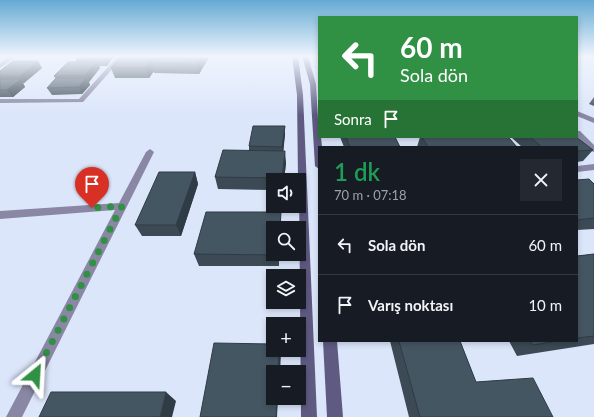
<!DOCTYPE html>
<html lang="tr">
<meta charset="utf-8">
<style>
body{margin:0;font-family:Lato,sans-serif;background:#242831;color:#f1f3f6;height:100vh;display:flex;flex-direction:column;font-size:15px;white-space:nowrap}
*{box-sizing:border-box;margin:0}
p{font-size:13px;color:#9ea1a6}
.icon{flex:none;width:22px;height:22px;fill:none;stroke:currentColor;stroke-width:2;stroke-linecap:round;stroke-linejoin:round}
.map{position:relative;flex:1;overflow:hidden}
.sheet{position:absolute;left:318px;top:146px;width:260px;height:196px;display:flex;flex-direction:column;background:#171b24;border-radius:0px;box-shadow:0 2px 6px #0003}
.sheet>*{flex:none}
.guide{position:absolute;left:318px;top:16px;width:260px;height:122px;border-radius:0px;box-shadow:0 2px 6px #0003;background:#309043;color:#fff;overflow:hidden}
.buttons{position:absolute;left:266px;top:173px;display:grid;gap:8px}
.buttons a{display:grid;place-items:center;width:40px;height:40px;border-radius:0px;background:#171b24;box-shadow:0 2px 6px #0003;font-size:20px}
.pin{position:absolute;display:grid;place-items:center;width:34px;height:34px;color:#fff;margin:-41px -17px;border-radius:50% 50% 50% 0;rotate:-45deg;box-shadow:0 0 4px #0007}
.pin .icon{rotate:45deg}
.me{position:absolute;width:44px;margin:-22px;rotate:27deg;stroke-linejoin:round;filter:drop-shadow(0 0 3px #0008)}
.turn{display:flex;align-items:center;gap:14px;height:84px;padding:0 16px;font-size:18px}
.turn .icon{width:52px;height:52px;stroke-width:2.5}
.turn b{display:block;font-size:28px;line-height:34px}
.then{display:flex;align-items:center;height:38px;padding:0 16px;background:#0003;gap:8px;font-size:15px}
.round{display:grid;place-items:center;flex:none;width:42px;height:42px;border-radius:0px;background:#242831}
.headline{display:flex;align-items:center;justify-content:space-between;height:68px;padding:0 16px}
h1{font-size:24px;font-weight:600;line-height:30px;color:#1e9e55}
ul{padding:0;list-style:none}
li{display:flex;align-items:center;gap:12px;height:60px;padding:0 16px;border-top:1px solid #363941}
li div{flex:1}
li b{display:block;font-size:15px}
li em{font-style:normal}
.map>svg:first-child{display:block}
</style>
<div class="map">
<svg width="594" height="417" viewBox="0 0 594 417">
<rect width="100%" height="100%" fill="#dce6fb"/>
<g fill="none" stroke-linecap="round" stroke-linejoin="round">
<g fill="#8987a4" fill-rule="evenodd">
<path d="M 10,56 L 17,56 L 0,68 L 0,63 Z"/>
<path d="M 118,56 L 124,56 L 83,102 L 0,103 L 0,99 L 79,99 Z"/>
<path d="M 577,111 L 594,118 L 594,123 L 577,116 Z"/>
<path d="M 577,131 L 580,131 L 594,145 L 594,152 L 591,151 L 577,137 Z"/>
<path d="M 150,149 L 154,152 L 22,417 L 6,417 L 115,210 L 0,219 L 0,211 L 119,203 L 146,152 Z"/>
<path d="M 594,164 L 594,170 L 577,172 L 577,166 Z"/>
</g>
<g fill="#5e5a82" fill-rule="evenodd">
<path d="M 292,56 L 298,56 L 303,95 L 317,417 L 301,417 L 299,180 L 298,180 L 297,95 Z"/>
<path d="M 302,56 L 308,56 L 316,84 L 319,137 L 321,137 L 322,147 L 319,147 L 319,169 L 315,166 L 310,84 Z"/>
<path d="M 323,341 L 337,341 L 343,417 L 327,417 Z"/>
</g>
</g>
<g fill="#3b4a55">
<path d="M 79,56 L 114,56 L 107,66 L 99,66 L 100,68 L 89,82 L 90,85 L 82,94 L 52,95 L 47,88 L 56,79 L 54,76 L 76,61 L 76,60 Z"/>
<path d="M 121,56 L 208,59 L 199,74 L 154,73 L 154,71 L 149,78 L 115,78 L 111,68 Z"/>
<path d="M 42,68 L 24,83 L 23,83 L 25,87 L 13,97 L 0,97 L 0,71 Z"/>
<path d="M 594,97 L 594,106 L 589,104 Z"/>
<path d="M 285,134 L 283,151 L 286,163 L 284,180 L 273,180 L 273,190 L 218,189 L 215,177 L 249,150 L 249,146 Z"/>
<path d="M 340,137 L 395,137 L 400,147 L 344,147 Z"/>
<path d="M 420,137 L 508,137 L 517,147 L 417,147 Z"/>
<path d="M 511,137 L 576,137 L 593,150 L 583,161 L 577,162 L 577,147 L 522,147 Z"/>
<path d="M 195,172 L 198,184 L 181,236 L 142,236 L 135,225 Z"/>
<path d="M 577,180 L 594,183 L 594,229 L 577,230 Z"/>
<path d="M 281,224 L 273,254 L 279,254 L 279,266 L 199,266 L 194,254 Z"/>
<path d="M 594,254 L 594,344 L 517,356 L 509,341 L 577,341 L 577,256 Z"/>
<path d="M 390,341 L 460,341 L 476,382 L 553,417 L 409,417 Z"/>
</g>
<g fill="#303c45">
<path d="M 106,56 L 114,56 L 107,66 L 104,59 Z"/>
<path d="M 154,56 L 164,56 L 151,63 L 154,71 L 149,78 L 145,68 Z"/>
<path d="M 202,56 L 208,56 L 208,59 L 199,74 L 197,64 Z"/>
<path d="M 38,61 L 42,68 L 24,83 L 20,76 Z"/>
<path d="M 97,61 L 100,68 L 89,82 L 85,75 Z"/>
<path d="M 86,78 L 90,85 L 82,94 L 79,87 Z"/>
<path d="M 21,79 L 25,87 L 13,97 L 7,90 Z"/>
<path d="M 285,126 L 285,134 L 283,155 L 282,147 Z"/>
<path d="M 285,151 L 286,163 L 284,180 L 283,180 Z"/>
<path d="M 195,172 L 198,184 L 181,236 L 176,225 Z"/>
<path d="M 281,212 L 281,228 L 280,228 Z"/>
<path d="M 278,254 L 279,254 L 279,266 Z"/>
<path d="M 279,350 L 280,350 L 281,353 L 280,372 L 278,372 Z"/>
<path d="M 166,392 L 176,401 L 172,417 L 160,417 Z"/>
<path d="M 277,398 L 278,398 L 277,417 L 276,417 Z"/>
</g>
<g fill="#455663" stroke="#303c45">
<path d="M 79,56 L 106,56 L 104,59 L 76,60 Z"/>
<path d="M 121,56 L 154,56 L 145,68 L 111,68 Z"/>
<path d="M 157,56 L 202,56 L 197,64 L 151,63 Z"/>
<path d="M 13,61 L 38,61 L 20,76 L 0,76 L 0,71 Z"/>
<path d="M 97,61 L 85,75 L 54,76 L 68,62 Z"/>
<path d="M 56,78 L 86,78 L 79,87 L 47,88 Z"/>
<path d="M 0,79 L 21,79 L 7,90 L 0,90 Z"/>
<path d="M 253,126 L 285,126 L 282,147 L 249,146 Z"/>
<path d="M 346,137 L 395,137 L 400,147 L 350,147 Z"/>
<path d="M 422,137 L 508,137 L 517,147 L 428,147 Z"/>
<path d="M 530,137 L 576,137 L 593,150 L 577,151 L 577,147 L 542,147 Z"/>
<path d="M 223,150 L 285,151 L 282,178 L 215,177 Z"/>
<path d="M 159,172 L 195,172 L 176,225 L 135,225 Z"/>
<path d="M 589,179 L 594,184 L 594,218 L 577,220 L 577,180 Z"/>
<path d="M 206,212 L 281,212 L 280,228 L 273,228 L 273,254 L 278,254 L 278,255 L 194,254 Z"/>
<path d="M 594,254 L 594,336 L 577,338 L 577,256 Z"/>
<path d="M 399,341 L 460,341 L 476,382 L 533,378 L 553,417 L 420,417 Z"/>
<path d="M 530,341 L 558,341 L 533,345 Z"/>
<path d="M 214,343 L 273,344 L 273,350 L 279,350 L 278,372 L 273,372 L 273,398 L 277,398 L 276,417 L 200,417 Z"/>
<path d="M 51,392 L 166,392 L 160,417 L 39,417 Z"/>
</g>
<linearGradient id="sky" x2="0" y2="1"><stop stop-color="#64aad3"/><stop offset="0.49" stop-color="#eff4fd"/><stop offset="1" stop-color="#eff4fd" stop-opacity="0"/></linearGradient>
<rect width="594" height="115" fill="url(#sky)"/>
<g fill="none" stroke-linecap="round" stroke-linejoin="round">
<path stroke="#309043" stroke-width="7" stroke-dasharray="0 12.6" d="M 35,375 L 122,206 L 92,208"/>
</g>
</svg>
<div class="buttons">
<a><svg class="icon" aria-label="sound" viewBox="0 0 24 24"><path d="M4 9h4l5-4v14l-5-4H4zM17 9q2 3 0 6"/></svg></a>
<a><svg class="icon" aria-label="search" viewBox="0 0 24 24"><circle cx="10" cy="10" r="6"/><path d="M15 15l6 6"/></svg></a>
<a><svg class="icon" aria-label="layers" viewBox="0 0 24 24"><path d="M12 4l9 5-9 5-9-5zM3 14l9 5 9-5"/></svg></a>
<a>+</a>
<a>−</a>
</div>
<div class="pin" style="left:92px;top:208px;background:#d93025"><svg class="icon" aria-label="arrive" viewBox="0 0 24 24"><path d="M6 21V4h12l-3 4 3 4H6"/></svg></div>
<svg class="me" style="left:35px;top:375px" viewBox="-20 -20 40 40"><path d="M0-17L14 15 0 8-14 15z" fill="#309043" stroke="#fff" stroke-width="4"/></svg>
<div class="guide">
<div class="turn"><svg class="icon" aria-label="left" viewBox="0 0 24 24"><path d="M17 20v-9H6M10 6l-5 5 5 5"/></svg><div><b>60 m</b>Sola dön</div></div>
<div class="then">Sonra<svg class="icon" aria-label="arrive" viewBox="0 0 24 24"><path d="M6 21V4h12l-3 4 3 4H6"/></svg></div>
</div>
<section class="sheet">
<div class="headline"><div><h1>1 dk</h1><p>70 m · 07:18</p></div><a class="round"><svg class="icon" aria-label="close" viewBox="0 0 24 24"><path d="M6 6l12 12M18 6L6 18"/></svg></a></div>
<ul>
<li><svg class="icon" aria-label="left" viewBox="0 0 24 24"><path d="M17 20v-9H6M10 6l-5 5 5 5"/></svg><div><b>Sola dön</b></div><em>60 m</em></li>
<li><svg class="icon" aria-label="arrive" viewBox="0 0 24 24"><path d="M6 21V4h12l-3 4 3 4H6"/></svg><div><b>Varış noktası</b></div><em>10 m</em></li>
</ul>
</section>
</div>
